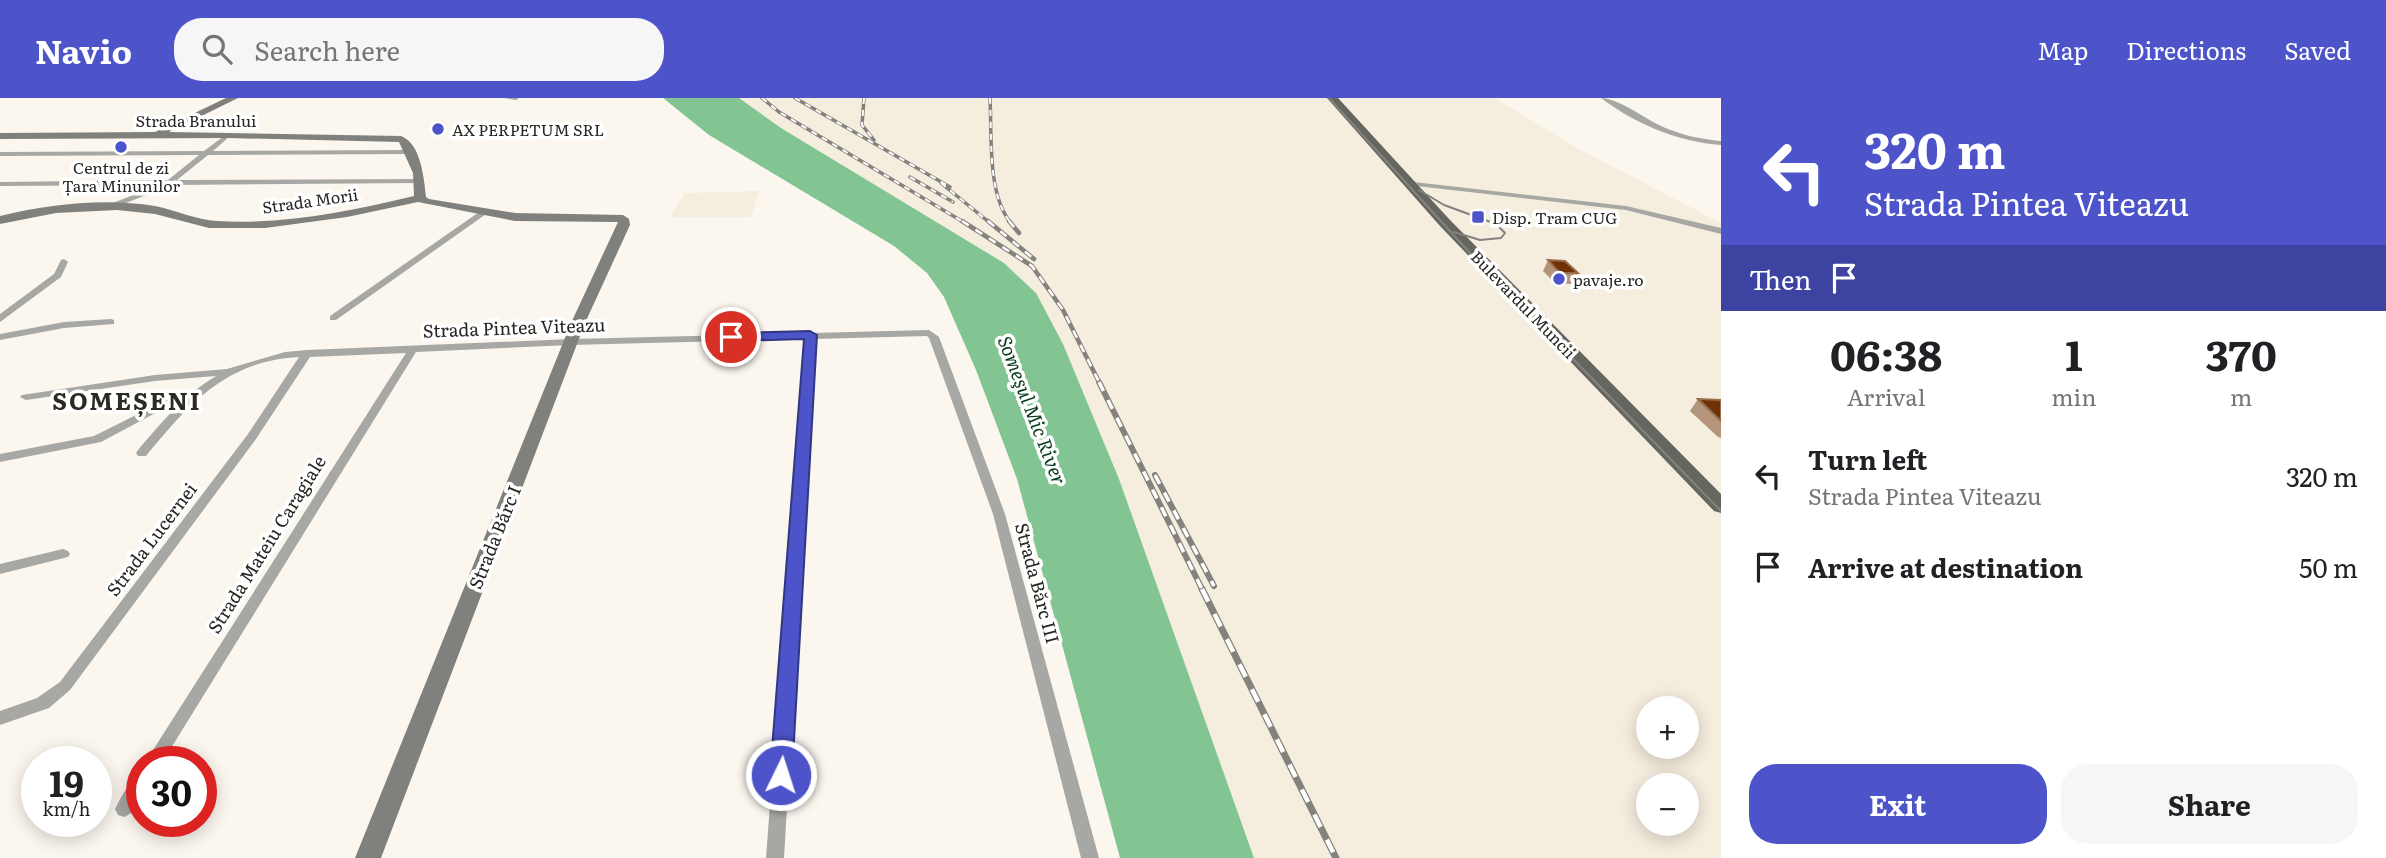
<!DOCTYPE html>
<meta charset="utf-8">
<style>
body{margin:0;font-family:Literata,serif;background:#f6f6f6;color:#202124;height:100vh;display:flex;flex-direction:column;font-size:26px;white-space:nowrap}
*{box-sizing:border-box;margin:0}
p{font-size:23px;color:#757577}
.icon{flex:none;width:38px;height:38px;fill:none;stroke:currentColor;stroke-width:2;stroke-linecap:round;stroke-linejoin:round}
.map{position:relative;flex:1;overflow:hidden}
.panel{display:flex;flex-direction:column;background:#fff;width:665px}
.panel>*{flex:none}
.banner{background:#4d54ca;color:#fff;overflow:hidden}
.controls{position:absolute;left:1636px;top:598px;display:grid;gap:14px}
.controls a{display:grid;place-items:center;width:63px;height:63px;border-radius:50%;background:#fff;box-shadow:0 4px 18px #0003;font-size:35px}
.speed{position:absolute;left:21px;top:648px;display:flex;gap:14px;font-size:35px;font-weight:700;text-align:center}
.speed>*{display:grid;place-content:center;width:91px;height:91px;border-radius:50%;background:#fff;box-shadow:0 4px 18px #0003;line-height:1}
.speed small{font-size:18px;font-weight:400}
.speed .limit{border:10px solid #d22;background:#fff;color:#111}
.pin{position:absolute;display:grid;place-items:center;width:60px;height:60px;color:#fff;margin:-30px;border:4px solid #fff;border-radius:50%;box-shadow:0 2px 7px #0007}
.me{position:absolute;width:77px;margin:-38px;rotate:4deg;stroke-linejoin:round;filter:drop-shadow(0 0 5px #0008)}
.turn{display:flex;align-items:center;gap:24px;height:147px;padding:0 28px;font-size:32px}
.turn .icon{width:91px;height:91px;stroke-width:2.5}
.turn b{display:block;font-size:49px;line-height:60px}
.then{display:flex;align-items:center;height:66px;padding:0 28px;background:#0003;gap:14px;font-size:26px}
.eta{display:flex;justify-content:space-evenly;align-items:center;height:119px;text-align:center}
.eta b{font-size:42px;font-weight:700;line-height:49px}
.button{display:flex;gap:14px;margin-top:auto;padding:14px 28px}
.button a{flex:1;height:80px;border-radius:28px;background:#4d54ca;color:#fff;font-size:28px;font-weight:700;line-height:80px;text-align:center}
.button a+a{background:#f6f6f6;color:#202124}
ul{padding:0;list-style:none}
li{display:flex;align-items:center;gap:21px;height:91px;padding:0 28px}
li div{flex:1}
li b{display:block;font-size:26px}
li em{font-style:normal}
header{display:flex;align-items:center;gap:42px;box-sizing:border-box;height:98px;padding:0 35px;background:#4d54ca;color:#fff}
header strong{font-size:33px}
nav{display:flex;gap:38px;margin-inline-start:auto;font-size:24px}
.search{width:490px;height:63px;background:#f6f6f6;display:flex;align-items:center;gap:18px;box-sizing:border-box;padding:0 24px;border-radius:28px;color:#757577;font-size:26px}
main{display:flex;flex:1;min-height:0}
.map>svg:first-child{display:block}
</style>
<header>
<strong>Navio</strong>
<div class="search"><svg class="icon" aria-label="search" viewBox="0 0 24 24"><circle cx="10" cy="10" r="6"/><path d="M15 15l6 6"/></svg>Search here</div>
<nav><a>Map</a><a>Directions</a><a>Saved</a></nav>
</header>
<main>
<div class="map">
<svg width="1721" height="760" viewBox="0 0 1721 760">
<rect width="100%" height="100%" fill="#fbf7ef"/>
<g fill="#f5edde" fill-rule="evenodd">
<path d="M 739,0 L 1495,0 L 1575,49 L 1721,125 L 1721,760 L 1254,760 L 1119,381 L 1063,246 L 1036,195 L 1004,165 L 781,30 ZM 1648,611 L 1687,611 L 1687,649 L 1648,649 ZM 1648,688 L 1687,688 L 1687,726 L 1648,726 Z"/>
<path d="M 759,93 L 751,119 L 670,119 L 685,95 Z"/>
</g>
<path fill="#82c592" d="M 663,0 L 739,0 L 781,30 L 1004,165 L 1036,195 L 1063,246 L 1119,381 L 1254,760 L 1120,760 L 1017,381 L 976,272 L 944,199 L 927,175 L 894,148 L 709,37 Z"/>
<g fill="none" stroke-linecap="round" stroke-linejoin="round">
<g fill="#a7a8a4" fill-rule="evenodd">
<path d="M 504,0 L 519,0 L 516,2 Z"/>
<path d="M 1601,0 C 1618,0 1644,20 1661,28 C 1681,37 1700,41 1721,43 L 1721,47 C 1679,44 1635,26 1601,0 Z"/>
<path d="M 228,35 L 230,36 L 230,38 L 213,53 L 409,52 L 413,54 L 409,56 L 208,57 L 177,82 L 420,81 L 424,83 L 420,85 L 172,87 L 108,112 L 104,110 L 105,108 L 159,87 L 0,88 L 0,84 L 168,82 L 199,57 L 0,58 L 0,54 L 204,53 Z"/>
<path d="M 1405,83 L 1626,108 L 1721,130 L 1721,136 L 1626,112 L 1408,87 L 1404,85 Z"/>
<path d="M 482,112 L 489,114 L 336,222 L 330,222 L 330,218 Z"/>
<path d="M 64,161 L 68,164 L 61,179 L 0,224 L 0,216 L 54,176 L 61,162 Z"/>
<path d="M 111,221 L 114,222 L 114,226 L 64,230 L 0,242 L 0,236 L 64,224 Z"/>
<path d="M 929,232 L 939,239 L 1005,416 L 1099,760 L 1081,760 L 993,416 L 929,240 L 927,238 L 815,241 L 784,760 L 766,760 L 805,241 L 571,247 L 416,254 L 163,663 L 146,663 L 406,255 L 310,259 L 256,341 L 70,592 L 49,610 L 0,627 L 0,613 L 37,600 L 60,584 L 248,336 L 299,259 C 226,263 189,306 146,358 L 138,358 L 136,355 L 138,352 C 162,324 184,297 216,278 L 155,283 L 26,302 L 20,299 L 22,297 L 155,277 L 227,271 L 285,254 L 307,252 L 571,241 Z"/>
<path d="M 172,299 L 178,302 L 176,304 L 101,344 L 0,364 L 0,356 L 94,338 Z"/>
<path d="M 63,451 L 68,453 L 70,456 L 68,459 L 0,476 L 0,466 Z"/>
<path d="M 142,676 C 142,692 142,712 124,719 L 118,717 L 115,711 C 121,700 130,680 142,676 Z"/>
</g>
<path fill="#80817c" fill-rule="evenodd" d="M 226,0 L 238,0 L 169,34 L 401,38 C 421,45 424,81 426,99 L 429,101 L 515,115 L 623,117 L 629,121 L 630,127 L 585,225 L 381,760 L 355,760 L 571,225 L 618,124 L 515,123 L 418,104 L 347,119 L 265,130 L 209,130 L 155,116 L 117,112 L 56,115 L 0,126 L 0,118 C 50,106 104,100 155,108 C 176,112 196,122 217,123 C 283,127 351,113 414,98 L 413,75 L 399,44 L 228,40 L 0,41 L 0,35 L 155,34 Z"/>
<path fill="#656660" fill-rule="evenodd" d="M 1327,0 L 1338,0 L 1450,122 L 1721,396 L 1721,415 L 1714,413 L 1440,128 Z"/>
<g stroke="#84827d" stroke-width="2">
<path d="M 1329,0 L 1469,154 L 1721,413"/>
<path d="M 1419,92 L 1444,107 L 1496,126 L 1505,135 L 1501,140 L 1480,142 L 1454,134"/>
</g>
<defs>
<g id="rail-far3">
<path d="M 762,0 L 779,14 L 965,125"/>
<path d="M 795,0 L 950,89"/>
<path d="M 864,0 L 862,27 L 874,42"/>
<path d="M 990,0 C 992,37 987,97 1011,125"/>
<path d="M 910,79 L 953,104"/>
<path d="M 941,85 L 990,125"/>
</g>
<g id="rail-far2">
<path d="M 962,123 L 1032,168 L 1063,212 L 1100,286"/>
<path d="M 988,123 L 1034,161"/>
<path d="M 1009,123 L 1019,135"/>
</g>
<g id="rail-far1">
<path d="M 1099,284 L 1203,493"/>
<path d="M 1155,377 L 1214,488"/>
</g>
<path id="rail" d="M 1202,491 L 1336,760"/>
</defs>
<use href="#rail-far3" stroke="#84827d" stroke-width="3.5"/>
<use href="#rail-far2" stroke="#84827d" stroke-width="4.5"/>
<use href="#rail-far1" stroke="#84827d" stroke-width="6"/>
<use href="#rail" stroke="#84827d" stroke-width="7"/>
<use href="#rail-far3" stroke="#fff" stroke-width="2" stroke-dasharray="6" stroke-linecap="butt"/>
<use href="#rail-far2" stroke="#fff" stroke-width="2.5" stroke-dasharray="8" stroke-linecap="butt"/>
<use href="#rail-far1" stroke="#fff" stroke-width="3.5" stroke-dasharray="10" stroke-linecap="butt"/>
<use href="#rail" stroke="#fff" stroke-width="4.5" stroke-dasharray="14" stroke-linecap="butt"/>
</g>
<g fill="#b4947a">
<path d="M 1548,162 L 1578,175 L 1573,186 L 1555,185 L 1543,173 Z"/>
<path d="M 1698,301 L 1721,302 L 1721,340 L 1718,339 L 1690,313 Z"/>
</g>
<g fill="#6e3206" stroke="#986d4c" stroke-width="2">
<path d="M 1548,162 L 1565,163 L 1578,175 L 1560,175 Z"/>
<path d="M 1698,301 L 1721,302 L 1721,323 Z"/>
</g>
<path fill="#4d54ca" stroke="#323783" stroke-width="2" d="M 810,233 L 817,237 L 792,677 L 789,684 L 781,687 L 773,684 L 770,677 L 804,241 L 731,243 L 724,239 L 731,235 Z"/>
<g fill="#4d54ca" stroke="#fff" stroke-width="2.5">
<circle cx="438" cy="31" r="7"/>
<circle cx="121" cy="49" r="7"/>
<rect x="1471" y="112" width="14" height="14" rx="3.5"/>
<circle cx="1559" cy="181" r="7"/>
</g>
<g text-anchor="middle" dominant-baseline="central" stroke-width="7" stroke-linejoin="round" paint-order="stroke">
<g font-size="16" fill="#272623" stroke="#fff">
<text x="196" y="22">Strada Branului</text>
<text transform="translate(310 102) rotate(-8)">Strada Morii</text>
<text transform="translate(1524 206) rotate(46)">Bulevardul Muncii</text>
</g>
<g font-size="16" fill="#272623" stroke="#fff" text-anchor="start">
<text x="452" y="31">AX PERPETUM SRL</text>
<text x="121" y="69" text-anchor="middle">Centrul de zi<tspan x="121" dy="18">Țara Minunilor</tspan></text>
<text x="1492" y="119">Disp. Tram CUG</text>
<text x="1573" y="181">pavaje.ro</text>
</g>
<g font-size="18" fill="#272623" stroke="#fff">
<text transform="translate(514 229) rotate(-2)">Strada Pintea Viteazu</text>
<text transform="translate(494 439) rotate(-68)">Strada Bărc I</text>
<text transform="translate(151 441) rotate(-53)">Strada Lucernei</text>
<text transform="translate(266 446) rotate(-58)">Strada Mateiu Caragiale</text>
<text transform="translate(1038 485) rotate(75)">Strada Bărc III</text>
</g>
<g font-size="19" font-style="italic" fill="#063b1b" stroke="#fff">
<text transform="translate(1033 312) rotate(69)">Someşul Mic River</text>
</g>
<g font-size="24" font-weight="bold" letter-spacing="2" fill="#2d2a24" stroke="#fff">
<text x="127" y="301">SOMEȘENI</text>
</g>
</g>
</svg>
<div class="controls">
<a>+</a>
<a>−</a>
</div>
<div class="speed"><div>19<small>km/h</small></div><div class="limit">30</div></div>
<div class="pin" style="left:731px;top:239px;background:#d93025"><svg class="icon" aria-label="arrive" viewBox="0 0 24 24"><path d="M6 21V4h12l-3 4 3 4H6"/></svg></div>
<svg class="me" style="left:781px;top:677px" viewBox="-20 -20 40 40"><circle r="17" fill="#4d54ca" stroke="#fff" stroke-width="3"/><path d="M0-11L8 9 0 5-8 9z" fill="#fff"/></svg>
</div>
<section class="panel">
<div class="banner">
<div class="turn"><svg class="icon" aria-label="left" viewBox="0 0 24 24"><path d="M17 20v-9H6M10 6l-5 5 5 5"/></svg><div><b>320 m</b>Strada Pintea Viteazu</div></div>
<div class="then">Then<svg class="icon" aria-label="arrive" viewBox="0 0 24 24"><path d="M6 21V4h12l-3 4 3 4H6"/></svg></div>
</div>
<div class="eta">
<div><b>06:38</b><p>Arrival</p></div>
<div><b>1</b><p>min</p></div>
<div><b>370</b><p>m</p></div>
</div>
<ul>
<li><svg class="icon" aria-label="left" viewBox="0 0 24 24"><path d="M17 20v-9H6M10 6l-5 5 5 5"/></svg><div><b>Turn left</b><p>Strada Pintea Viteazu</p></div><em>320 m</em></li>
<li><svg class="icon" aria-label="arrive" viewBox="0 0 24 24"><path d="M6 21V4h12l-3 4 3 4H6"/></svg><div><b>Arrive at destination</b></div><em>50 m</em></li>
</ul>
<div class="button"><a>Exit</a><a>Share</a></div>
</section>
</main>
